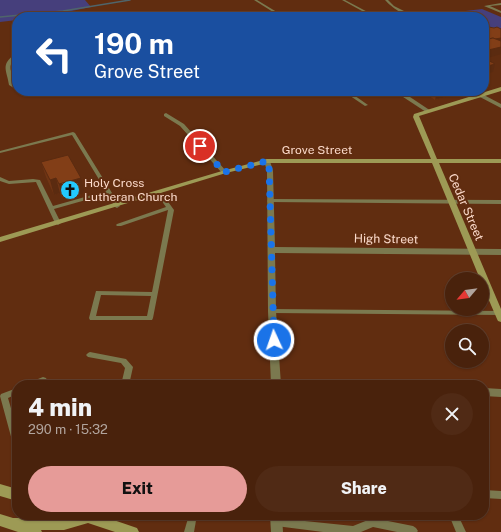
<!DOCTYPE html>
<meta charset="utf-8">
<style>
body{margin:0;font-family:"Public Sans",sans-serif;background:#502a15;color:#f1f3f6;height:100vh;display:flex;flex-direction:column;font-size:15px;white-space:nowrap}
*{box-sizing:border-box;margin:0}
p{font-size:13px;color:#b1a49d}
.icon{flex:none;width:22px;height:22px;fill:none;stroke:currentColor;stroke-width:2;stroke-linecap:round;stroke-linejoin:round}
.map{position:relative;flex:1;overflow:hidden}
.panel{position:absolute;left:12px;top:380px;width:477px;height:140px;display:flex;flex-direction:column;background:#49220c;border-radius:16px;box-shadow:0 1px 3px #0004,0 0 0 1px #613f2d}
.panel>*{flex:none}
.guide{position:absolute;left:12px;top:12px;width:477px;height:84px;border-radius:16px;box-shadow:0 1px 3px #0004,0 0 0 1px #613f2d;background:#1a4fa0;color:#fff;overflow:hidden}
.needle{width:26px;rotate:241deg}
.controls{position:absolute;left:445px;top:272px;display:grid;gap:8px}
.controls a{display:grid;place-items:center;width:44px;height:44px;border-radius:50%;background:#49220c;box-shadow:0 1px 3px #0004,0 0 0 1px #613f2d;font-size:20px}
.pin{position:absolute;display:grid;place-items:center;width:34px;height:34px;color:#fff;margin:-17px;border:2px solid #fff;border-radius:50%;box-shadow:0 1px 4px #0007}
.me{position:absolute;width:44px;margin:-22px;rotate:357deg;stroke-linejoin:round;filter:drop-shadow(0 0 3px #0008)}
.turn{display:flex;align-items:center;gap:14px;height:84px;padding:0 16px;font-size:18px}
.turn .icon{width:52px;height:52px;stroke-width:2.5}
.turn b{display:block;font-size:28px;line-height:34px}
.round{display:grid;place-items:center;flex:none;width:42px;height:42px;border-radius:21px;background:#502a15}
.headline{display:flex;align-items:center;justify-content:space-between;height:68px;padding:0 16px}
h1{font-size:24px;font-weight:800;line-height:30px}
.primary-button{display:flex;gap:8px;margin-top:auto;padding:8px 16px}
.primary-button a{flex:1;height:46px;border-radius:24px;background:#e69b98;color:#111;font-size:16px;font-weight:800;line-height:46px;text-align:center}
.primary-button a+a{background:#502a15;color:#f1f3f6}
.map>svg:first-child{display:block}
</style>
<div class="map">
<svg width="501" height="532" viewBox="0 0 501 532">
<rect width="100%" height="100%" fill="#612d10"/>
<g fill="#463f7c">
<path d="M 0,0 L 85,0 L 91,7 L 42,17 L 17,17 L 17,20 L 0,22 Z"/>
<path d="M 482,9 L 501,17 L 501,30 L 484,27 L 484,17 L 436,17 L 432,15 Z"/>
</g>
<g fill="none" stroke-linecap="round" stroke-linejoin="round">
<path stroke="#4f656b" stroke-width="1.5" d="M 0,17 L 63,11 L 130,0"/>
<g fill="#7b794f" fill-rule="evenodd">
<path d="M 254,0 L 257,0 L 285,17 L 281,17 Z"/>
<path d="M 342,0 L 345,0 L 377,17 L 373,17 Z"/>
<path d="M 385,0 L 388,0 L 394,6 L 416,17 C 405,17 391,7 385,0 Z"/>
<path d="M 501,3 L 501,5 L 490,6 L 501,11 L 501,13 L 484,6 Z"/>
<path d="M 343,91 L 348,91 L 368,105 L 365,106 Z"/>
<path d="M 409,91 L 413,91 L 407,98 L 405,98 L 404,97 Z"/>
<path d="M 73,132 L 75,133 L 120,206 L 117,208 L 115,207 L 107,194 L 54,209 L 61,223 L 58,225 L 55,223 L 36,182 L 9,184 L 0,181 L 0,177 L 9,181 L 33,179 L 40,180 L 53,206 L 106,191 L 72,135 L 0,153 L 0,151 Z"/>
<path d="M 159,191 L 161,192 L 174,210 L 153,318 L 152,320 L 90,320 L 89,318 L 96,291 L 152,292 L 168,210 L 121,226 L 117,226 L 116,225 L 117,224 L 166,207 L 156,193 ZM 101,295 L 151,296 L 147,316 L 96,316 Z"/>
<path d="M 270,199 L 501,200 L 501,204 L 268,202 L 267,201 Z"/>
<path d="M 270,309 L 501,311 L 501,315 L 272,313 L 270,313 L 269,311 Z"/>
<path d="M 90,352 L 126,359 L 133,367 L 129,385 L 121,385 L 125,368 L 121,363 L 88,357 L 86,355 L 88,353 Z"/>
<path d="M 43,377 L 46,378 L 47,380 L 46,382 L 39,385 L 27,385 L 28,383 Z"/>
<path d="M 17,388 L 17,394 L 8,398 L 17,429 L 17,448 L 14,447 L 13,444 L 0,396 L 1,394 Z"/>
<path d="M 484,490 L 501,491 L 501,499 L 484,498 Z"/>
<path d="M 189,515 L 197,515 L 194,532 L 184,532 Z"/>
<path d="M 449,515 L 458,515 L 466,532 L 456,532 Z"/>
<path d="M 276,518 L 353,526 L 373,518 L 413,526 L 416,528 L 418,531 L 417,532 L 397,532 L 373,527 L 361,532 L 323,532 L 276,526 L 273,525 L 272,522 L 273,519 Z"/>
</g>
<g fill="#7b794f" fill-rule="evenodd">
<path d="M 15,54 L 17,54 L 17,57 C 5,66 13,73 15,84 L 17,86 L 17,90 L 9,85 C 7,70 0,65 15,54 Z"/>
<path d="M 394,91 L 401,91 L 431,111 L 426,112 Z"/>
<path d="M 478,94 L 482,94 L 501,104 L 501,108 L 478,96 Z"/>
<path d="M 166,113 L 184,124 L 226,171 L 226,173 L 222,173 L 180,126 L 164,116 L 164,114 Z"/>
<path d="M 267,159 L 270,161 L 273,171 L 275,247 L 501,249 L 501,255 L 275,253 L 276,311 L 281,385 L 271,385 L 268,311 L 267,171 L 264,161 Z"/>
<path d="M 484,388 L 501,389 L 501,397 L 484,396 Z"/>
<path d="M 270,515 L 282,515 L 283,532 L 271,532 Z"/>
</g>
<g fill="#9d9a55" fill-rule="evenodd">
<path d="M 501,87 L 501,91 L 419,116 L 437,159 L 501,159 L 501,163 L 439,163 L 501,309 L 501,322 L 498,321 L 497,319 L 482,284 L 482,279 L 480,279 L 432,163 L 267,163 L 226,173 L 0,242 L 0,237 L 222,171 L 267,159 L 431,159 L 413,117 L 414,114 Z"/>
<path d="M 0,484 L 17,489 L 17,501 L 0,496 Z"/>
<path d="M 0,514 L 13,518 L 64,518 L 75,515 L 99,515 L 137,528 L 139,532 L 115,532 L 88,523 L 64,530 L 41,530 L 42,532 L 18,532 L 0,526 Z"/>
</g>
</g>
<g fill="#703514">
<path d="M 422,91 L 463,91 L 463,92 L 435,100 Z"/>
<path d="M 41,162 L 85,193 L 63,199 L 60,193 L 54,195 L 46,177 Z"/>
</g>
<g fill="#5b2b10">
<path d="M 501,38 L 501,41 L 484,43 L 484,40 Z"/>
<path d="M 501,47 L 501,54 L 484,59 L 484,51 Z"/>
<path d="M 495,64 L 493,72 L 484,74 L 484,67 Z"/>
<path d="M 437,91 L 463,91 L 463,92 L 435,100 Z"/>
<path d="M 56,178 L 60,193 L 54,195 L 50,180 Z"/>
<path d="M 81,178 L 85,193 L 63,199 L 59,184 Z"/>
</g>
<g fill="#823e17" stroke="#5b2b10">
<path d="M 484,26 L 494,28 L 497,27 L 501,29 L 501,38 L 495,39 L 493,38 L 484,40 Z"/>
<path d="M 493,38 L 501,41 L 501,47 L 484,51 L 484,40 Z"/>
<path d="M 484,58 L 495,64 L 484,67 Z"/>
<path d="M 68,155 L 81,178 L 59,184 L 56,178 L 50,180 L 41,162 Z"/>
</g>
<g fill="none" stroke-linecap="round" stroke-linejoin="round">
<path stroke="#1a73e8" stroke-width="7" stroke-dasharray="0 12.6" d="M 200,146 L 224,172 L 267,161 L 269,166 L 274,340"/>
</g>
<defs>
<symbol id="church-disc" viewBox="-11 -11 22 22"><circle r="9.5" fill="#23c9fe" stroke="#612d10"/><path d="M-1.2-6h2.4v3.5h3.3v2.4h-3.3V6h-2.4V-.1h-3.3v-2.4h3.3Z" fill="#111"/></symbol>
</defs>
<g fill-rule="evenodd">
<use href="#church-disc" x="59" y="179" width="22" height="22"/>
</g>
<g text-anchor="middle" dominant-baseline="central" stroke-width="4" stroke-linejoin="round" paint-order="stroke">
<g font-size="12" fill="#fcdbcc" stroke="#612d10">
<text x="317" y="150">Grove Street</text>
<text transform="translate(466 207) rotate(67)">Cedar Street</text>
<text transform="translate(386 239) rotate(1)">High Street</text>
</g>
<g font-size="12" fill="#fcdbcc" stroke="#612d10" text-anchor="start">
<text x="84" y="183">Holy Cross<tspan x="84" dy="14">Lutheran Church</tspan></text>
</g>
</g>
</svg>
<div class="controls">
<a><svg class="needle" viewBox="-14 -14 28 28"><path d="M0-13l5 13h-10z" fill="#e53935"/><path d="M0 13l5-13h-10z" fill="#b1a49d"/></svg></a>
<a><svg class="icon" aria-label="search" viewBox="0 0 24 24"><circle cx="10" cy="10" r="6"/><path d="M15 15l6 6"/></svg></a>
</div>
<div class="pin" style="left:200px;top:146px;background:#d93025"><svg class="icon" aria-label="arrive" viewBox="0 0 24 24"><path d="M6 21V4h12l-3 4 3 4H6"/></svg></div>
<svg class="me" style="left:274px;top:340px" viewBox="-20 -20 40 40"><circle r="17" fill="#1a73e8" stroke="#fff" stroke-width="3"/><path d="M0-11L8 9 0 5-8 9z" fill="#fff"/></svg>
<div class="guide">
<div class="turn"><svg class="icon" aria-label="left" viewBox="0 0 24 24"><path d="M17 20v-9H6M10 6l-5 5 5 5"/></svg><div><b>190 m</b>Grove Street</div></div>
</div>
<section class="panel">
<div class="headline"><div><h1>4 min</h1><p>290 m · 15:32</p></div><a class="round"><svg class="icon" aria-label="close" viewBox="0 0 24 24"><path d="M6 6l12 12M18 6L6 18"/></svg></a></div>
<div class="primary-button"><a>Exit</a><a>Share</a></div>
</section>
</div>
